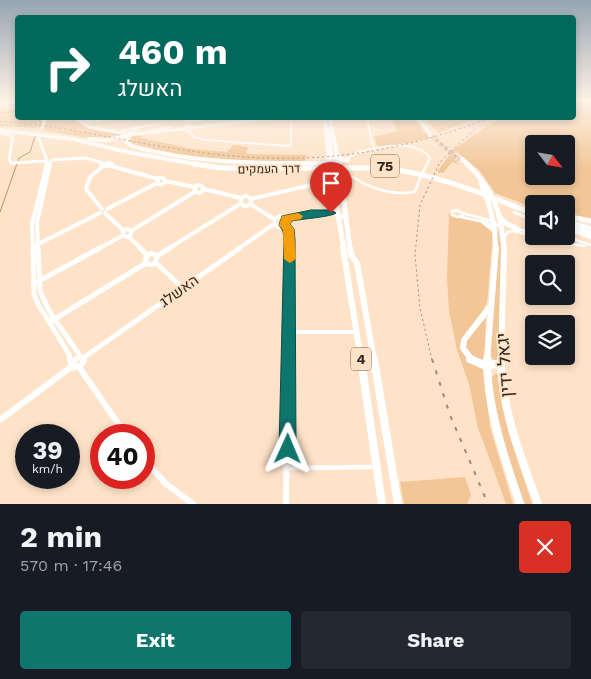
<!DOCTYPE html>
<meta charset="utf-8">
<style>
body{margin:0;font-family:"Work Sans",Heebo,sans-serif;background:#242831;color:#f1f3f6;height:100vh;display:flex;flex-direction:column;font-size:19px;white-space:nowrap}
*{box-sizing:border-box;margin:0}
p{font-size:16px;color:#9ea1a6}
.icon{flex:none;width:28px;height:28px;fill:none;stroke:currentColor;stroke-width:2;stroke-linecap:round;stroke-linejoin:round}
.map{position:relative;height:504px;overflow:hidden}
.details{display:flex;flex-direction:column;background:#171b24;flex:1}
.details>*{flex:none}
.hud{position:absolute;left:15px;top:15px;width:561px;height:105px;border-radius:5px;box-shadow:0 2px 8px #0003;background:#00695c;color:#fff;overflow:hidden}
.needle{width:32px;rotate:121deg}
.buttons{position:absolute;left:525px;top:135px;display:grid;gap:10px}
.buttons a{display:grid;place-items:center;width:50px;height:50px;border-radius:5px;background:#171b24;box-shadow:0 2px 8px #0003;font-size:25px}
.speed{position:absolute;left:15px;top:424px;display:flex;gap:10px;font-size:25px;font-weight:700;text-align:center}
.speed>*{display:grid;place-content:center;width:65px;height:65px;border-radius:50%;background:#171b24;box-shadow:0 2px 8px #0003;line-height:1}
.speed small{font-size:12px;font-weight:400}
.speed .limit{border:8px solid #d22;background:#fff;color:#111}
.pin{position:absolute;display:grid;place-items:center;width:42px;height:42px;color:#fff;margin:-51px -21px;border-radius:50% 50% 50% 0;rotate:-45deg;box-shadow:0 0 5px #0007}
.pin .icon{rotate:45deg}
.me{position:absolute;width:55px;margin:-28px;rotate:1deg;stroke-linejoin:round;filter:drop-shadow(0 0 4px #0008)}
.turn{display:flex;align-items:center;gap:18px;height:105px;padding:0 20px;font-size:22px}
.turn .icon{width:65px;height:65px;stroke-width:2.5}
.turn b{display:block;font-size:35px;line-height:42px}
.round{display:grid;place-items:center;flex:none;width:52px;height:52px;border-radius:5px;background:#242831}
.head{display:flex;align-items:center;justify-content:space-between;height:85px;padding:0 20px}
h1{font-size:30px;font-weight:700;line-height:38px}
.action{display:flex;gap:10px;margin-top:auto;padding:10px 20px}
.action a{flex:1;height:58px;border-radius:5px;background:#0f766e;color:#fff;font-size:20px;font-weight:700;line-height:58px;text-align:center}
.action a+a{background:#242831;color:#f1f3f6}
.map>svg:first-child{display:block}
</style>
<div class="map">
<svg width="591" height="504" viewBox="0 0 591 504">
<rect width="100%" height="100%" fill="#fee3c8"/>
<g fill="#f2c697" fill-rule="evenodd">
<path d="M 574,100 L 591,100 L 591,219 L 566,214 L 566,204 L 534,204 L 534,208 L 495,193 L 480,171 L 456,151 L 451,156 L 460,165 L 452,162 L 443,173 L 437,172 L 454,149 L 498,119 L 501,118 L 574,118 ZM 534,144 L 566,144 L 566,176 L 534,176 Z"/>
<path d="M 17,107 L 18,118 L 42,118 L 37,128 L 0,126 L 0,109 Z"/>
<path d="M 49,118 L 73,118 L 80,123 L 124,134 L 122,138 L 94,139 L 42,130 Z"/>
<path d="M 392,118 L 414,118 L 430,138 L 384,148 L 378,147 L 374,137 L 397,131 Z"/>
<path d="M 424,118 L 475,118 L 439,133 Z"/>
<path d="M 134,136 L 142,136 L 141,138 L 193,149 L 227,152 L 233,145 L 248,147 L 246,154 L 307,155 L 305,162 L 239,162 L 183,156 L 130,144 L 127,141 L 130,138 Z"/>
<path d="M 449,213 C 462,224 485,215 493,234 L 487,303 L 461,350 L 466,357 L 483,367 L 490,427 L 513,504 L 506,504 L 478,428 L 469,384 L 457,350 L 449,311 L 447,278 Z"/>
<path d="M 498,226 L 502,257 L 498,361 L 492,359 L 490,347 Z"/>
<path d="M 486,318 L 484,362 L 468,354 L 465,342 Z"/>
<path d="M 495,374 L 499,374 L 511,440 L 532,504 L 525,504 C 509,463 497,421 491,378 Z"/>
<path d="M 465,477 L 471,495 L 467,504 L 404,504 L 400,482 Z"/>
</g>
<g fill="none" stroke-linecap="round" stroke-linejoin="round">
<g stroke="#bc9162" stroke-width="1">
<path d="M 0,113 L 18,111"/>
<path d="M 38,118 L 41,122 L 39,127"/>
<path d="M 0,212 L 19,158 L 30,152 L 35,136"/>
</g>
<path stroke="#d5bda6" stroke-width="4" stroke-dasharray="4 2" stroke-linecap="butt" d="M 431,135 L 459,160"/>
<g stroke="#fff" stroke-width="2">
<path d="M 11,100 L 16,100"/>
<path d="M 367,118 L 374,150"/>
<path d="M 82,120 L 90,121"/>
<path d="M 151,130 L 172,127"/>
<path d="M 188,130 L 194,137 L 206,140 L 288,146 L 291,145 L 291,118"/>
<path d="M 122,131 L 139,127"/>
<path d="M 132,132 L 140,127 L 159,124"/>
<path d="M 332,153 L 338,165"/>
<path d="M 339,163 C 347,160 352,154 360,152 C 380,146 416,139 430,158 L 427,165"/>
</g>
<g stroke="#fff" stroke-width="2.5">
<path d="M 337,164 C 355,183 387,197 414,192"/>
<path d="M 418,183 L 427,164"/>
<path d="M 415,190 L 418,185"/>
<path d="M 457,210 L 462,213 L 463,216 L 457,217 L 452,215 L 452,211 Z"/>
<path d="M 514,212 L 534,221"/>
<path d="M 462,213 L 489,220 L 500,227"/>
<path d="M 461,217 L 484,222"/>
<path d="M 517,229 L 534,233"/>
<path d="M 536,236 L 559,243"/>
<path d="M 545,236 L 556,236"/>
<path d="M 557,236 L 557,239 L 563,244 L 571,244 L 572,241 L 566,236"/>
<path d="M 504,238 L 508,232 L 513,231 L 534,236"/>
<path d="M 570,238 L 591,245"/>
<path d="M 572,244 L 585,246"/>
</g>
<path stroke="#fff" stroke-width="4" d="M 289,332 L 353,332"/>
<path stroke="#fff" stroke-width="4.5" d="M 287,468 L 371,467"/>
<g stroke="#fff" stroke-width="3">
<path d="M 74,118 L 89,127 L 127,134"/>
<path d="M 90,121 L 110,118"/>
<path d="M 187,121 L 211,118"/>
<circle cx="188" cy="128" r="2.5"/>
<path d="M 42,128 L 46,118"/>
<path d="M 191,128 L 271,118"/>
<path d="M 0,133 L 13,136 L 9,159 L 11,163 L 46,161"/>
<path d="M 130,133 L 134,134 L 126,136 Z"/>
<path d="M 134,134 L 184,129"/>
<path d="M 38,137 L 47,160"/>
<path d="M 52,160 L 85,158 L 104,163"/>
<path d="M 46,165 L 47,162"/>
<path d="M 49,165 L 50,162"/>
<path d="M 102,165 L 109,162 L 112,163 L 111,165"/>
</g>
<g stroke="#fff" stroke-width="4">
<path d="M 104,164 L 101,166 L 111,166 L 112,164"/>
<path d="M 111,166 L 158,179"/>
<path d="M 102,167 L 90,177 L 86,189 L 102,209"/>
<circle cx="161" cy="181" r="3.5"/>
<path d="M 165,181 L 195,187"/>
<circle cx="199" cy="189" r="4"/>
<path d="M 204,189 L 241,198"/>
<circle cx="246" cy="201" r="5"/>
<path d="M 251,199 L 320,183"/>
<path d="M 250,204 L 274,219"/>
<path d="M 107,209 L 157,183"/>
<path d="M 105,213 L 124,231"/>
<circle cx="280" cy="222" r="5.5"/>
<path d="M 285,219 C 304,215 327,207 345,218"/>
<path d="M 284,225 L 289,229 L 290,249"/>
<circle cx="127" cy="233" r="4"/>
<path d="M 131,231 L 196,191"/>
<path d="M 128,236 L 141,249"/>
<path d="M 36,245 L 100,213"/>
<path d="M 33,249 L 32,224 L 47,164"/>
<path d="M 38,249 L 37,223 L 50,164"/>
<path d="M 98,249 L 122,236"/>
<path d="M 168,249 L 240,204"/>
<path d="M 238,249 L 274,224"/>
</g>
<g stroke="#fff" stroke-width="5">
<path d="M 33,248 L 34,294 L 38,304 L 69,354 L 70,360"/>
<path d="M 38,248 L 40,291 L 51,314 L 81,357"/>
<path d="M 140,248 L 148,256"/>
<circle cx="151" cy="259" r="5.5"/>
<path d="M 157,256 L 170,248"/>
<path d="M 155,262 L 183,288"/>
<path d="M 37,282 L 100,248"/>
<path d="M 53,320 L 146,263"/>
<path d="M 83,358 L 240,248"/>
<path d="M 74,360 L 81,357 L 84,360"/>
<path d="M 288,360 L 290,248"/>
</g>
<g stroke="#fff" stroke-width="6">
<path d="M 70,359 L 71,362"/>
<path d="M 76,359 L 71,364 L 72,368 L 81,365 L 84,360 L 83,359"/>
<path d="M 79,367 L 126,435"/>
<path d="M 0,420 L 71,367"/>
<path d="M 144,459 L 166,484 L 193,504"/>
<path d="M 286,504 L 288,359"/>
</g>
<g stroke="#fff" stroke-width="5">
<path d="M 566,216 L 591,221"/>
<path d="M 566,227 L 591,237"/>
</g>
<g stroke="#fff" stroke-width="4">
<path d="M 325,118 L 326,128"/>
<path d="M 330,118 L 339,165"/>
<path d="M 418,118 L 431,135"/>
<path d="M 325,125 L 329,159 L 326,161"/>
<path d="M 329,129 L 332,165"/>
<path d="M 0,130 L 73,139 L 132,153 L 201,165"/>
<path d="M 129,137 L 126,142 L 132,146 C 199,165 265,163 334,163"/>
<path d="M 89,139 L 107,140 L 126,136"/>
<path d="M 338,156 L 340,159 L 348,160"/>
<path d="M 462,159 L 469,165"/>
</g>
<g stroke="#fff" stroke-width="5">
<path d="M 194,164 L 220,168 L 380,168 C 435,173 483,194 534,214"/>
<path d="M 332,164 L 334,192 L 344,249"/>
<path d="M 339,164 L 350,249"/>
<path d="M 467,164 C 493,187 502,215 504,249"/>
<path d="M 481,183 C 491,205 495,225 496,249"/>
<path d="M 327,213 L 333,209 L 334,204"/>
<path d="M 500,217 L 505,223 L 518,229"/>
<path d="M 483,221 L 495,231"/>
<path d="M 566,225 L 591,233"/>
</g>
<g stroke="#fff" stroke-width="6">
<path d="M 343,248 L 361,360"/>
<path d="M 350,248 L 351,255 L 357,263 L 374,360"/>
<path d="M 472,360 L 463,348 L 464,340 L 488,309"/>
<path d="M 487,360 L 496,248"/>
<path d="M 501,360 L 504,248"/>
</g>
<g stroke="#fff" stroke-width="8">
<path d="M 361,359 L 382,504"/>
<path d="M 374,359 L 398,504"/>
<path d="M 470,359 L 484,365 L 501,364"/>
<path d="M 487,359 C 487,409 504,457 520,504"/>
<path d="M 501,359 C 501,409 521,457 538,504"/>
</g>
<g fill="#fff" fill-rule="evenodd">
<path d="M 528,206 L 534,208 L 534,212 L 526,209 L 525,208 Z"/>
<path d="M 566,219 L 591,226 L 591,230 L 566,223 Z"/>
</g>
<g stroke="#9d8a77" stroke-width="1" stroke-dasharray="2 3" stroke-linecap="butt">
<path d="M 0,121 C 65,126 127,142 191,151 C 297,167 389,157 489,118"/>
<path d="M 432,360 L 420,308 L 415,255 L 420,205 L 440,162 L 475,129"/>
</g>
<path stroke="#9d8a77" stroke-width="2" stroke-dasharray="4 8" stroke-linecap="butt" d="M 432,359 L 450,415 L 488,504"/>
</g>
<linearGradient id="sky" x2="0" y2="1"><stop stop-color="#96a6b2"/><stop offset="0.59" stop-color="#fff2e6"/><stop offset="1" stop-color="#fff2e6" stop-opacity="0"/></linearGradient>
<rect width="591" height="170" fill="url(#sky)"/>
<path fill="#0f766e" stroke="#0a4d48" d="M 311,210 L 331,210 L 336,213 C 331,217 301,219 292,221 L 290,224 L 294,229 L 295,240 L 296,449 L 294,455 L 288,458 L 281,455 L 279,449 L 284,240 L 283,231 L 279,225 L 282,216 Z"/>
<path fill="#f59e0b" d="M 298,213 L 303,216 L 301,219 L 292,221 L 290,224 L 294,229 L 296,259 L 290,263 L 284,259 L 283,230 L 279,225 L 282,216 Z"/>
<g text-anchor="middle" dominant-baseline="central" stroke-width="4" stroke-linejoin="round" paint-order="stroke">
<g font-size="12" fill="#30261c" stroke="#fee3c8">
<text transform="translate(269 169) rotate(-1)">דרך העמקים</text>
</g>
<g fill="#fee3c8" stroke="#6e5f50" stroke-width="1">
<rect x="371" y="154.5" width="28" height="23" rx="4"/>
<rect x="351" y="347.5" width="20" height="23" rx="4"/>
</g>
<g font-size="14" font-weight="bold" fill="#30261c">
<text x="385" y="166">75</text>
<text x="361" y="359">4</text>
</g>
<g font-size="15" fill="#30261c" stroke="#fee3c8">
<text transform="translate(179 291) rotate(-35)">האשלג</text>
</g>
<g font-size="18" fill="#30261c" stroke="#fee3c8">
<text transform="translate(504 365) rotate(-94)">יגאל ידין</text>
</g>
</g>
</svg>
<div class="buttons">
<a><svg class="needle" viewBox="-14 -14 28 28"><path d="M0-13l5 13h-10z" fill="#e53935"/><path d="M0 13l5-13h-10z" fill="#9ea1a6"/></svg></a>
<a><svg class="icon" aria-label="sound" viewBox="0 0 24 24"><path d="M4 9h4l5-4v14l-5-4H4zM17 9q2 3 0 6"/></svg></a>
<a><svg class="icon" aria-label="search" viewBox="0 0 24 24"><circle cx="10" cy="10" r="6"/><path d="M15 15l6 6"/></svg></a>
<a><svg class="icon" aria-label="layers" viewBox="0 0 24 24"><path d="M12 4l9 5-9 5-9-5zM3 14l9 5 9-5"/></svg></a>
</div>
<div class="speed"><div>39<small>km/h</small></div><div class="limit">40</div></div>
<div class="pin" style="left:331px;top:213px;background:#d93025"><svg class="icon" aria-label="arrive" viewBox="0 0 24 24"><path d="M6 21V4h12l-3 4 3 4H6"/></svg></div>
<svg class="me" style="left:288px;top:449px" viewBox="-20 -20 40 40"><path d="M0-17L14 15 0 8-14 15z" fill="#0f766e" stroke="#fff" stroke-width="4"/></svg>
<div class="hud">
<div class="turn"><svg class="icon" aria-label="right" viewBox="0 0 24 24"><path d="M7 20v-9h11M14 6l5 5-5 5"/></svg><div><b>460 m</b>האשלג</div></div>
</div>
</div>
<section class="details">
<div class="head"><div><h1>2 min</h1><p>570 m · 17:46</p></div><a class="round" style="background:#d93025;color:#fff"><svg class="icon" aria-label="close" viewBox="0 0 24 24"><path d="M6 6l12 12M18 6L6 18"/></svg></a></div>
<div class="action"><a>Exit</a><a>Share</a></div>
</section>
